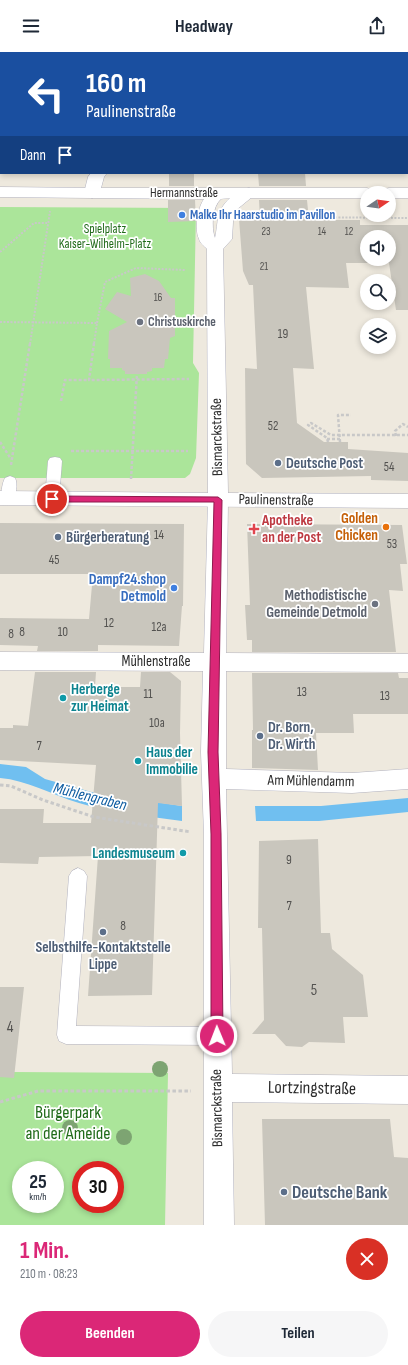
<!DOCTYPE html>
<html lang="de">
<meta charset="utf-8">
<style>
body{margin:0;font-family:"Sofia Sans Condensed",sans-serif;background:#f6f6f7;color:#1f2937;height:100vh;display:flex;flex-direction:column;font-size:15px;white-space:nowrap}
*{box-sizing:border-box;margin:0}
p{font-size:13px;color:#747a83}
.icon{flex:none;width:22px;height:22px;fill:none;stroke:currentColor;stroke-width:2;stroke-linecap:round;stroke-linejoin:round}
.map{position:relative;height:1173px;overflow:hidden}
.panel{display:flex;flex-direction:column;background:#fff;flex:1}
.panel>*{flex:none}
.top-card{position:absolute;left:0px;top:0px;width:408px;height:122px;box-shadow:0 2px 6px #0003;background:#1a4fa0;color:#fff;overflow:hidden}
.needle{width:26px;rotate:77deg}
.buttons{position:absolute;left:360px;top:134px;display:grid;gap:8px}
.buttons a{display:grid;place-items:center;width:36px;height:36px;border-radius:50%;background:#fff;box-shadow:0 2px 6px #0003;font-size:20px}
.speed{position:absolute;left:12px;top:1109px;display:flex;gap:8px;font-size:20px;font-weight:700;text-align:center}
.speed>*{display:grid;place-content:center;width:52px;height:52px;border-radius:50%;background:#fff;box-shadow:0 2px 6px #0003;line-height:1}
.speed small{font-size:10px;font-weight:400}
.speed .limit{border:6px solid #d22;background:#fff;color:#111}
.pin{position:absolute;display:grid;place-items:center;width:34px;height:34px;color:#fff;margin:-17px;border:2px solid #fff;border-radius:50%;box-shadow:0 1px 4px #0007}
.me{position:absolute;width:44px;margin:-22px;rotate:359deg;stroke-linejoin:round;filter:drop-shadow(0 0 3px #0008)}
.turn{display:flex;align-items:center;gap:14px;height:84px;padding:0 20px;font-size:18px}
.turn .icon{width:52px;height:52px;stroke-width:2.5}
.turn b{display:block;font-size:28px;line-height:34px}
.then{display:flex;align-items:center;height:38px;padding:0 20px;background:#0003;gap:8px;font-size:15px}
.round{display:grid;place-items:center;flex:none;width:42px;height:42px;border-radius:21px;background:#f6f6f7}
.head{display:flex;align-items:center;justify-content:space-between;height:68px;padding:0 20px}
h1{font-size:24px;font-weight:700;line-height:30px;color:#db2777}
.primary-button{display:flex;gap:8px;margin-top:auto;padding:8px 20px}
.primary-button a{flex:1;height:46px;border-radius:24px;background:#db2777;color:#fff;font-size:16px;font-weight:700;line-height:46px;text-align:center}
.primary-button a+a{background:#f6f6f7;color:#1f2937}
header{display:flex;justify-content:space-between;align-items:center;height:52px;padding:0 20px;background:#fff;font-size:18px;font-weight:700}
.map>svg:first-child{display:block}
</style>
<header><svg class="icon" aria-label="menu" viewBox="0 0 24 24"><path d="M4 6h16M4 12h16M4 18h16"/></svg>Headway<svg class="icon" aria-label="share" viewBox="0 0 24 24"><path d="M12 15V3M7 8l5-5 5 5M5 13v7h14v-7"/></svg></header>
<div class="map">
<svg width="408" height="1173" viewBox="0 0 408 1173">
<rect width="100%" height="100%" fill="#eee9de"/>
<g fill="#abe59a" fill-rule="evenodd">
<path d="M 0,155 L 192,156 L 196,159 L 193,311 L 199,321 L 196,406 L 190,422 L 185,426 L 0,426 Z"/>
<path d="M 13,1020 L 168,1021 L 165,1173 L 0,1173 L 0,1023 ZM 21,1118 L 55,1118 L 55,1152 L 21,1152 ZM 81,1118 L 115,1118 L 115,1152 L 81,1152 Z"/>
</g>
<g fill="#70bff0">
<path d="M 0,712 L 26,715 L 45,727 L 95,741 L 182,754 L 182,769 C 147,764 112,761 79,751 C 52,743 27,728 0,726 Z"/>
<path d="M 408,746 L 408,760 L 319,769 L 256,769 L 255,754 L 321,754 Z"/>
</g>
<g fill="#c9c6bd" fill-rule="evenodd">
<rect x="169" y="121" width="25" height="13"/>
<path d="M 258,121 L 305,121 L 306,134 L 259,134 Z"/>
<path d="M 168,148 L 195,148 L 196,169 L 168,170 Z"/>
<path d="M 259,148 L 307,148 L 309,168 L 360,168 L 360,173 L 408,173 L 408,258 L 396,258 L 389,211 L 346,211 L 349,236 L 306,235 L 314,317 L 293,316 L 297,371 L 324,390 L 348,390 L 348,397 L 408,401 L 408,429 L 371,428 L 371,424 L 262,426 L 246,412 L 245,316 L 257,317 L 253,233 L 249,233 L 243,219 L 239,167 L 260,166 ZM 367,185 L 389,185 L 389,207 L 367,207 Z"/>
<path d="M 145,222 L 159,229 L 171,246 L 175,246 L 175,284 L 170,286 L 168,307 L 165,307 L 164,316 L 152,316 L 152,319 L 147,320 L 147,322 L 125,322 L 125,319 L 122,318 L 122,316 L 110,316 L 110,307 L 108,307 L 109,279 L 127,270 L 105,257 L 117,240 L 131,244 L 130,226 Z"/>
<path d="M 0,471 L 184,472 L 183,554 L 182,554 L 179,594 L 98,593 L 98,599 L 37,599 L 38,594 L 0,593 L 0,566 L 89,567 L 93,522 L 0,522 Z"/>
<path d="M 247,472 L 402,473 L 407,512 L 400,512 L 403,539 L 389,538 L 396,600 L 252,600 L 252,588 L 247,588 L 245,553 L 250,553 Z"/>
<path d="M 35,620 L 96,620 L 95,635 L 140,635 L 141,620 L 170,620 L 181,629 L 180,681 L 182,754 L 158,751 L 152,943 L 88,944 L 98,804 L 39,805 L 38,812 L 0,811 L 0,757 L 44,757 L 43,771 L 91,771 L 96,713 L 0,708 L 0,676 L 13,676 L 13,673 L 28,674 Z"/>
<path d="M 252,621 L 398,621 L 399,626 L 408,626 L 408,662 L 353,662 L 354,681 L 316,681 L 318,718 L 252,716 L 252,678 L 253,678 Z"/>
<path d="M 318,787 L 321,881 L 330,881 L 332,897 L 363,923 L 368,965 L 343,965 L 345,991 L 309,990 L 302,995 L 286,994 L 275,982 L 252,982 L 264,968 L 262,876 L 258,876 L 259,789 Z"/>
<path d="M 0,935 L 24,935 L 14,1026 L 0,1025 Z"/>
<path d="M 262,1067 L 390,1067 L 394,1105 L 408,1106 L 408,1173 L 265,1173 Z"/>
</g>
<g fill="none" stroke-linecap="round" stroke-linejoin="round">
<defs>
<g id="lane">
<path d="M 55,405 L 60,406 L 62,409 L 59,447 L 57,450 L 52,452 L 47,450 L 45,447 L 48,409 L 50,406 Z"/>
<path d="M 10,424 L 15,426 C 18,431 16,444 13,449 L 8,451 L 3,449 C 0,444 2,431 5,426 Z"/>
<path d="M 78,816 L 84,819 L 87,824 L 76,974 L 217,975 L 224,978 L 226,984 L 224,990 L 217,993 L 66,992 L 59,989 L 57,983 L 69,824 L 72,819 Z"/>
</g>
<g id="street">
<path d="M 0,135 L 92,136 L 98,138 L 100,141 L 98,144 L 92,146 L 0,145 Z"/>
<path d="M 249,136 L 367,136 L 373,138 L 375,141 L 367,141 L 367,146 L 249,146 L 243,144 L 241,141 L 243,138 Z"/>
<path d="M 389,136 L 408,136 L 408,146 L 389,146 L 389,141 L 381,141 L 383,138 Z"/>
<path d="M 218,441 L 225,443 L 228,448 L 226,601 L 408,602 L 408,620 L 226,619 L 226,717 L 352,721 L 408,717 L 408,737 L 352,741 L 226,737 L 232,1022 L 408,1024 L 408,1052 L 232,1050 L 234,1173 L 204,1173 L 204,782 L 201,700 L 203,619 L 0,618 L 0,600 L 204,601 L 208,448 L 211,443 Z"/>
</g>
<g id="secondary">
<path d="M 189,0 L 203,0 L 188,1 Z"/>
<path d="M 91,121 L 107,121 L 104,125 L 101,136 L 249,136 L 255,138 L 257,141 L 235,159 L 233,170 L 232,187 L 223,197 L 228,441 L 408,442 L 408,456 L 0,453 L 0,439 L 208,441 L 207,197 C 204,194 200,191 199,187 C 194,177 198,155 204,147 L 92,146 L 86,144 L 84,141 L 88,125 ZM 230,146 C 215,160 219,169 215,186 C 211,176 212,154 221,147 Z"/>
</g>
</defs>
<use href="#lane" stroke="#b2b2bf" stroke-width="1"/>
<use href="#street" stroke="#b2b2bf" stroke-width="1"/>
<use href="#secondary" stroke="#b2b2bf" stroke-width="1"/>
<g stroke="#c8c8c8" stroke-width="2" stroke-dasharray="2 1.5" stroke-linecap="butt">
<path d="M 251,163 L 285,165 L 408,166"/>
<path d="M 0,200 L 34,171 L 47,171"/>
<path d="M 0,270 L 97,271 L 94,292"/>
<path d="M 97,271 L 105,230 L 136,216 L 185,218"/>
<path d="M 30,292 L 50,159"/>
</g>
<g stroke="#c8c8c8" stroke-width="2.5" stroke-dasharray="3 2" stroke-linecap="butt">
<path d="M 94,291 L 89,328 L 189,327"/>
<path d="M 61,349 L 65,328 L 89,328"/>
<path d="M 396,384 L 395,379 L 403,372 L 408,375"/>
<path d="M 327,387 L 340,387"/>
<path d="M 0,390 L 11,407"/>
<path d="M 328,390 L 327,386 L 308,373 L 311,371 L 331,383 L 408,383"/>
<path d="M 340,390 L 338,363 L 351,363"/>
<path d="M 71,399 L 188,399"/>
<path d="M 11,413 L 30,291"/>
<path d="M 131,427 L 137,322"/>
</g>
<g stroke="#c8c8c8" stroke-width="3" stroke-dasharray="3.5 2.5" stroke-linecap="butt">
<path d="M 0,733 L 11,734 L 43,748 L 94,765 L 191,780"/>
<path d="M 0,1050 L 38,1039 L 191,1039"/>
</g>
<use href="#lane" fill="#fff" fill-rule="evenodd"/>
<use href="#street" fill="#fff" fill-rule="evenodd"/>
<use href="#secondary" fill="#fff" fill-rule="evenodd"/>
</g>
<g fill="#7da472">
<circle cx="160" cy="1017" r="8"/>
<circle cx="70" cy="1076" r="8"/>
<circle cx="124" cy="1085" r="8"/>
</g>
<path fill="#db2777" stroke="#8e194d" d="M 52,444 L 218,445 L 222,448 L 218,700 L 221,782 L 223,984 L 221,987 L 217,989 L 213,987 L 211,984 L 211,782 L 208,700 L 214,450 L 52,450 L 47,447 Z"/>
<g fill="#3f7fe0" stroke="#fff" stroke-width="1.5">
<circle cx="182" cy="163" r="4"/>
<circle cx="174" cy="536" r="4"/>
</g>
<g fill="#6b7280" stroke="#fff" stroke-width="1.5">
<circle cx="140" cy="270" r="4"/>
<circle cx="375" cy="552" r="4"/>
</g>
<g fill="#5c6f8a" stroke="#fff" stroke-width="1.5">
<circle cx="278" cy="411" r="4"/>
<circle cx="58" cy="485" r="4"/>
<circle cx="260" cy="684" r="4"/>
<circle cx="103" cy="880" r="4"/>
<circle cx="284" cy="1140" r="4"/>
</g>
<circle fill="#e8710a" stroke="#fff" stroke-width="1.5" cx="386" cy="475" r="4"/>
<path fill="#e0444e" stroke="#fff" stroke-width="1.5" d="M252 471h4v4h4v4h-4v4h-4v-4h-4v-4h4z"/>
<g fill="#0f9aa8" stroke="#fff" stroke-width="1.5">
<circle cx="63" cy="646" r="4"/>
<circle cx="138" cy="709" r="4"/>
<circle cx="183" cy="801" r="4"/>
</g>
<g text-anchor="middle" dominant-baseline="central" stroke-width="3.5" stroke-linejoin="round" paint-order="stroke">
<g font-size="11" fill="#535250">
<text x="266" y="179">23</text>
<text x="322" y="179">14</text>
<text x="349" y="179">12</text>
<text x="264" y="214">21</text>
<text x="158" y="245">16</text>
</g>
<g font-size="13" fill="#2c2c2c" stroke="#fff">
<text x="184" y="141">Hermannstraße</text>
</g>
<g font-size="13" font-weight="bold" fill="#366cbe" stroke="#fff" text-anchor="start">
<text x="190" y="163">Malke Ihr Haarstudio im Pavillon</text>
</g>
<g font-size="13" fill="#216b1a" stroke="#fff">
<text x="105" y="177">Spielplatz<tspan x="105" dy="15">Kaiser-Wilhelm-Platz</tspan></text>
</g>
<g font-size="13" font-weight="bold" fill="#5b616d" stroke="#fff" text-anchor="start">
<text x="148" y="270">Christuskirche</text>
</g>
<g font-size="13" fill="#535250">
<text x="283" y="282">19</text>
<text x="273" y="374">52</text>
<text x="389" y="415">54</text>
<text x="159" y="483">14</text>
<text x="392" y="492">53</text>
<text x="54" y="508">45</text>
<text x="109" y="571">12</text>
<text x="159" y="575">12a</text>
<text x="22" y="580">8</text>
<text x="63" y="580">10</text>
<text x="11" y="582">8</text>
<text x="302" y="640">13</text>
<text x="148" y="642">11</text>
<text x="385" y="644">13</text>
<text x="157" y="671">10a</text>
<text x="39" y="694">7</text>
<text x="289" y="808">9</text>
<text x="289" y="854">7</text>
<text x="123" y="874">8</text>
</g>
<g font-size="15" fill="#2c2c2c" stroke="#fff">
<text transform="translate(217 385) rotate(-91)">Bismarckstraße</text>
<text transform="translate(276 448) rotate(1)">Paulinenstraße</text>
<text x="156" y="609">Mühlenstraße</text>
<text transform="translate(311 729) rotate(1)">Am Mühlendamm</text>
<text transform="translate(217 1056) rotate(-91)">Bismarckstraße</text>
</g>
<g font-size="15" font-weight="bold" fill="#4e5e75" stroke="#fff" text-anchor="start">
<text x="286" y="411">Deutsche Post</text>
<text x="66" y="485">Bürgerberatung</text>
<text x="268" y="675">Dr. Born,<tspan x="268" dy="17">Dr. Wirth</tspan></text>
<text x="103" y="895" text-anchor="middle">Selbsthilfe-Kontaktstelle<tspan x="103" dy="17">Lippe</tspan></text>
</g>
<g font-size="15" font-weight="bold" fill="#c56008" stroke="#fff" text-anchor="end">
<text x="378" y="466">Golden<tspan x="378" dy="17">Chicken</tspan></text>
</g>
<g font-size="15" font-weight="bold" fill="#be3a42" stroke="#fff" text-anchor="start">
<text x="262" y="468">Apotheke<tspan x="262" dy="17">an der Post</tspan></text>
</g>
<g font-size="15" font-weight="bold" fill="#366cbe" stroke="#fff" text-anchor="end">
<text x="166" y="527">Dampf24.shop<tspan x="166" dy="17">Detmold</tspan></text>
</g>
<g font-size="15" font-weight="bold" fill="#5b616d" stroke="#fff" text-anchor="end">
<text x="367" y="543">Methodistische<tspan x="367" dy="17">Gemeinde Detmold</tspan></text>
</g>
<g font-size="15" font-weight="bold" fill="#0d838f" stroke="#fff" text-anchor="start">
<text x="71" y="637">Herberge<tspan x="71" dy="17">zur Heimat</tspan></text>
<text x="146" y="700">Haus der<tspan x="146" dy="17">Immobilie</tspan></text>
<text x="175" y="801" text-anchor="end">Landesmuseum</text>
</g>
<g font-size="16" font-style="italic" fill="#0c5ba0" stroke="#fff">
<text transform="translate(90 745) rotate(14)">Mühlengraben</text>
</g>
<g font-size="16" fill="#535250">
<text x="314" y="938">5</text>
<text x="10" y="975">4</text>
</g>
<g font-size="18" fill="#2c2c2c" stroke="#fff">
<text transform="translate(312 1036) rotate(1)">Lortzingstraße</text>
</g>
<g font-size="18" fill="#216b1a" stroke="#fff">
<text x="68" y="1060">Bürgerpark<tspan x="68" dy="21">an der Ameide</tspan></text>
</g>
<g font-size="18" font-weight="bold" fill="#4e5e75" stroke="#fff" text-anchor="start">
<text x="292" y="1140">Deutsche Bank</text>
</g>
</g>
</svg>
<div class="buttons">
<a><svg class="needle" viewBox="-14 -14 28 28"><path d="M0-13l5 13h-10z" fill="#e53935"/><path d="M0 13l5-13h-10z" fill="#747a83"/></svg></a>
<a><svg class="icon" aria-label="sound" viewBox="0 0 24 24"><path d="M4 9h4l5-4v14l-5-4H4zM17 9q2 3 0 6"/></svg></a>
<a><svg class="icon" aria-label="search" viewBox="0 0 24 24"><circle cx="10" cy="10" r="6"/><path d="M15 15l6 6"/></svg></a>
<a><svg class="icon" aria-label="layers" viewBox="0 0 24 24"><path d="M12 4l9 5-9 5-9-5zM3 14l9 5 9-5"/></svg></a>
</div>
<div class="speed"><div>25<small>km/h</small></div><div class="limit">30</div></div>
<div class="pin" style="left:52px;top:447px;background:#d93025"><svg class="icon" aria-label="arrive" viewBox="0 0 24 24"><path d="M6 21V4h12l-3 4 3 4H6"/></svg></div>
<svg class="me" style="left:217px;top:984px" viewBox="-20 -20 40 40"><circle r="17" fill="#db2777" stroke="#fff" stroke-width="3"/><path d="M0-11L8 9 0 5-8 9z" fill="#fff"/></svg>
<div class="top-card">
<div class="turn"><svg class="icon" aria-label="left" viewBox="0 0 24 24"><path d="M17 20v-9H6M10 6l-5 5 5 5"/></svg><div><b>160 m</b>Paulinenstraße</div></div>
<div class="then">Dann<svg class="icon" aria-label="arrive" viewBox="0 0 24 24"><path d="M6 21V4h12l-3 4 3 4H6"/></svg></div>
</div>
</div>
<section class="panel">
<div class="head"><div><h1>1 Min.</h1><p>210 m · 08:23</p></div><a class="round" style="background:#d93025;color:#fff"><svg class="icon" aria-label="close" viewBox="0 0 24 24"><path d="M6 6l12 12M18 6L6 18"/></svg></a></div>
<div class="primary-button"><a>Beenden</a><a>Teilen</a></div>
</section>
